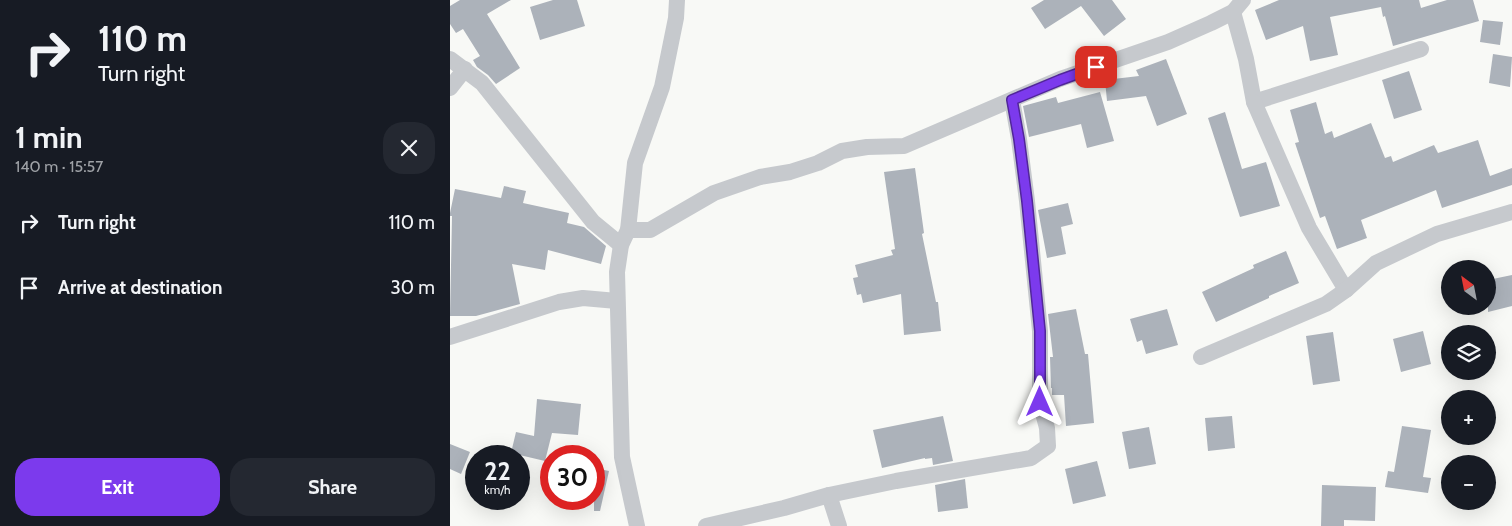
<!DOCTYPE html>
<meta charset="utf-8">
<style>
body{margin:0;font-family:Cabin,sans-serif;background:#242831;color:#f1f3f6;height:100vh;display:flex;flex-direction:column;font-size:19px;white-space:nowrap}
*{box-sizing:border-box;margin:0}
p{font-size:16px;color:#9ea1a6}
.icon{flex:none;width:28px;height:28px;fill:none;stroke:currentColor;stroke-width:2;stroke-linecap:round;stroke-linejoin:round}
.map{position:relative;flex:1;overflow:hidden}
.side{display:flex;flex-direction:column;background:#171b24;width:450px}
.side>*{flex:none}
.hud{background:#171b24;color:#f1f3f6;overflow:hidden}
.needle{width:32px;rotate:328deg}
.buttons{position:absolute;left:991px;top:260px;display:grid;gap:10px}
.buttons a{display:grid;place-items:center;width:55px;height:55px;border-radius:50%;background:#171b24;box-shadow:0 5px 20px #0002;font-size:25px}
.speed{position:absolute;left:15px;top:445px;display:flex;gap:10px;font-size:25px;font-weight:700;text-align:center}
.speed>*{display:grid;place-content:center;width:65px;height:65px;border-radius:50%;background:#171b24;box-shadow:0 5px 20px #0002;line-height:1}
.speed small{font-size:12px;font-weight:400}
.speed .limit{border:8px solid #d22;background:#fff;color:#111}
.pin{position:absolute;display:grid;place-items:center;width:42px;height:42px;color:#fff;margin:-21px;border-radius:10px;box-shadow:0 2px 8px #0006}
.me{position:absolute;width:55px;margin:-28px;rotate:0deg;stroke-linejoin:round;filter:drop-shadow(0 0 4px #0008)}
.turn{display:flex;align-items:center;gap:18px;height:105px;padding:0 15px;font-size:22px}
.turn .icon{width:65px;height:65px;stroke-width:2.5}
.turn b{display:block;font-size:35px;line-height:42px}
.round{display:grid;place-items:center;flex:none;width:52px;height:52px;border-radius:20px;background:#242831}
.overview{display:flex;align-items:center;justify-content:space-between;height:85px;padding:0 15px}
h1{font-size:30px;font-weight:700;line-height:38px}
.primary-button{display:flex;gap:10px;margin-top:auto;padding:10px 15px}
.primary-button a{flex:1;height:58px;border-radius:20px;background:#7c3aed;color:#fff;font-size:20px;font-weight:700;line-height:58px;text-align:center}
.primary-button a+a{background:#242831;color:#f1f3f6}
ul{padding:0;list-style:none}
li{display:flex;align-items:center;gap:15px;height:65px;padding:0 15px}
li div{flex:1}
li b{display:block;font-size:19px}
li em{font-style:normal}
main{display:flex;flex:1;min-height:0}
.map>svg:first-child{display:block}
</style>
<main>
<section class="side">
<div class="hud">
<div class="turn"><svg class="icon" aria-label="right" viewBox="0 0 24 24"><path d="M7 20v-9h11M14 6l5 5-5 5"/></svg><div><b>110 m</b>Turn right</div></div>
</div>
<div class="overview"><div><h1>1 min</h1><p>140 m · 15:57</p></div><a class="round"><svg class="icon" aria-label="close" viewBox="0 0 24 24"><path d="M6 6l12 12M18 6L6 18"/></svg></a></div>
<ul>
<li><svg class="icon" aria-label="right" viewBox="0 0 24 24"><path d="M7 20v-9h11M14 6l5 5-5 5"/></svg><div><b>Turn right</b></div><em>110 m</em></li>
<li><svg class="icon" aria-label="arrive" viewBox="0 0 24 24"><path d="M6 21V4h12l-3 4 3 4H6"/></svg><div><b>Arrive at destination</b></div><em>30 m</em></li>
</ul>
<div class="primary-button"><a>Exit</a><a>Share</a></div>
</section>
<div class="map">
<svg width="1062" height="526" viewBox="0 0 1062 526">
<rect width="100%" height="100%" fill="#f8f9f6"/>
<g fill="#acb2ba">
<path d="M 10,0 L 61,0 L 37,14 L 70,68 L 46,84 L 38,75 L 27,67 L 23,60 L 30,56 L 13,29 L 6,33 L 0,24 L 0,6 Z"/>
<path d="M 103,0 L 127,0 L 135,26 L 90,40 L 80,7 Z"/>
<path d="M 594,0 L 662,0 L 676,19 L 654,36 L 631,6 L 595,29 L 581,8 Z"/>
<path d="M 829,0 L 969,0 L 971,8 L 997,0 L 1023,0 L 1029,21 L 943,46 L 935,16 L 933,17 L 931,7 L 880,17 L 888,55 L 860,61 L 853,26 L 816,40 L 805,10 Z"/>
<path d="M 1033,20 L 1053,22 L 1050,45 L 1030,42 Z"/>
<path d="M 1043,54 L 1062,57 L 1060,87 L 1039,83 Z"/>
<path d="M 716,59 L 737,114 L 707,126 L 696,96 L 657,101 L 655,80 L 689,76 L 686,70 Z"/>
<path d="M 959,71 L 972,110 L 944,119 L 932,80 Z"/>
<path d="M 650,92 L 664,141 L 637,148 L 631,124 L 579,137 L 573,106 L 606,97 L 608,103 Z"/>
<path d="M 866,102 L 875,134 L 882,131 L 884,138 L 921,123 L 935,158 L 941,156 L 943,162 L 984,145 L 988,153 L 1028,140 L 1040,176 L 1062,168 L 1062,185 L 992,208 L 986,190 L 911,220 L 917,238 L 887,249 L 875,216 L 870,218 L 845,143 L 849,142 L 840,110 Z"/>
<path d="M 775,112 L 792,169 L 816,162 L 830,206 L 790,217 L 758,118 Z"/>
<path d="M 465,168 L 474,233 L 472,234 L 486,302 L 488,302 L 491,331 L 454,335 L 451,294 L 413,303 L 411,294 L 407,295 L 403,278 L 408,277 L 405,265 L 443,255 L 441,250 L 445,249 L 434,172 Z"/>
<path d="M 54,186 L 76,191 L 73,203 L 119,213 L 117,223 L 134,227 L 156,246 L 151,264 L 98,250 L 95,270 L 62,264 L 70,304 L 26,316 L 0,316 L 2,216 L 0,216 L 0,213 L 5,189 L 51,198 Z"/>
<path d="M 618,203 L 623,224 L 611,227 L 616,254 L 597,258 L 588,210 Z"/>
<path d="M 836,251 L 849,283 L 819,296 L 819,298 L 766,322 L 752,292 L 804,268 L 803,265 Z"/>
<path d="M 1062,275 L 1062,306 L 1038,312 L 1038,280 Z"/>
<path d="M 626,309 L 635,354 L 638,354 L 644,423 L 616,426 L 614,395 L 602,395 L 602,388 L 601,388 L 600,357 L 603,357 L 598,314 Z"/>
<path d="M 717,309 L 728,345 L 696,354 L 692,340 L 687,342 L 680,319 Z"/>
<path d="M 973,331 L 981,364 L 951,372 L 943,339 Z"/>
<path d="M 883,332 L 890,381 L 863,385 L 856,336 Z"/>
<path d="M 87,399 L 131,404 L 128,435 L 102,433 L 95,461 L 61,453 L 66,432 L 84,436 Z"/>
<path d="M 493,416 L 503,461 L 483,465 L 482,458 L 475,459 L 475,458 L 432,468 L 423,430 Z"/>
<path d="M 782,416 L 785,448 L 758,451 L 755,418 Z"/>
<path d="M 952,426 L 981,430 L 973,477 L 981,478 L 978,493 L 935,487 L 938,471 L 944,472 Z"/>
<path d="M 699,427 L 706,464 L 679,469 L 672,432 Z"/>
<path d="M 0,444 L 20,452 L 11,474 L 0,469 Z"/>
<path d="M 647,461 L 656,496 L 623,504 L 615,469 Z"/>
<path d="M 144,468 L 159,471 L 150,511 L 144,511 Z"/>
<path d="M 515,479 L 518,508 L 488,512 L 485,485 Z"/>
<path d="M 872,485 L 926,487 L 925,521 L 894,520 L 894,526 L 871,526 Z"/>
</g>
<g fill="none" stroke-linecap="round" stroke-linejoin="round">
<g stroke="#c6c9cd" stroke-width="16">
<path d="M 783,12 L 796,59 L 804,102 L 971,49"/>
<path d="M 0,59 L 32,83 L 143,222 L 171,245"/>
<path d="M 0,88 L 15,69"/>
<path d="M 804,102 L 859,228 L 896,290"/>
<path d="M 178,230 L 200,230 L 264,193 L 310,177 L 340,172 L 368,163 L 392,151 L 417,147 L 454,146 L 610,79 L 718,42 L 761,23 L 783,12 L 793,0"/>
<path d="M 0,337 L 109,302 L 133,298 L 167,301"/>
<path d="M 751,357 L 876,304 L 896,290 L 926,263 L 987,234 L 1062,212"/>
<path d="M 379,495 L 389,526"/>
<path d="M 187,526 L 172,457 L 167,272 L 171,245 L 178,230 L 185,163 L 212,87 L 226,18 L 227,0"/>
<path d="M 256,526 L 334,508 L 379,495 L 446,481 L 581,458 L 598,446 L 597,428 L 590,402 L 590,331 L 577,201 L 569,139 L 562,100"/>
</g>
</g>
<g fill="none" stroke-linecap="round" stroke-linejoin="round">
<defs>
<path id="route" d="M 590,402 L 590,331 L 577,201 L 569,139 L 562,100 L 610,80 L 646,67"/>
</defs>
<use href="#route" stroke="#51269a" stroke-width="12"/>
<use href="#route" stroke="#7c3aed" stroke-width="9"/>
</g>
</svg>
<div class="buttons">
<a><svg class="needle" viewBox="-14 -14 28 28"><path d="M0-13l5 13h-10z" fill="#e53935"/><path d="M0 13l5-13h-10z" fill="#9ea1a6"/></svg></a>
<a><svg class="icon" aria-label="layers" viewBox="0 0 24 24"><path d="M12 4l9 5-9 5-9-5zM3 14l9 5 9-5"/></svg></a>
<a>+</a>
<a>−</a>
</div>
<div class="speed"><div>22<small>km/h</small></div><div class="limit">30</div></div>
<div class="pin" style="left:646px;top:67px;background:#d93025"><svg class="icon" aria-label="arrive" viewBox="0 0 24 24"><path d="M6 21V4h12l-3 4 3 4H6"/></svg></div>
<svg class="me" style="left:590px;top:402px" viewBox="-20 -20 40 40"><path d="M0-17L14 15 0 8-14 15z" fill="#7c3aed" stroke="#fff" stroke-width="4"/></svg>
</div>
</main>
